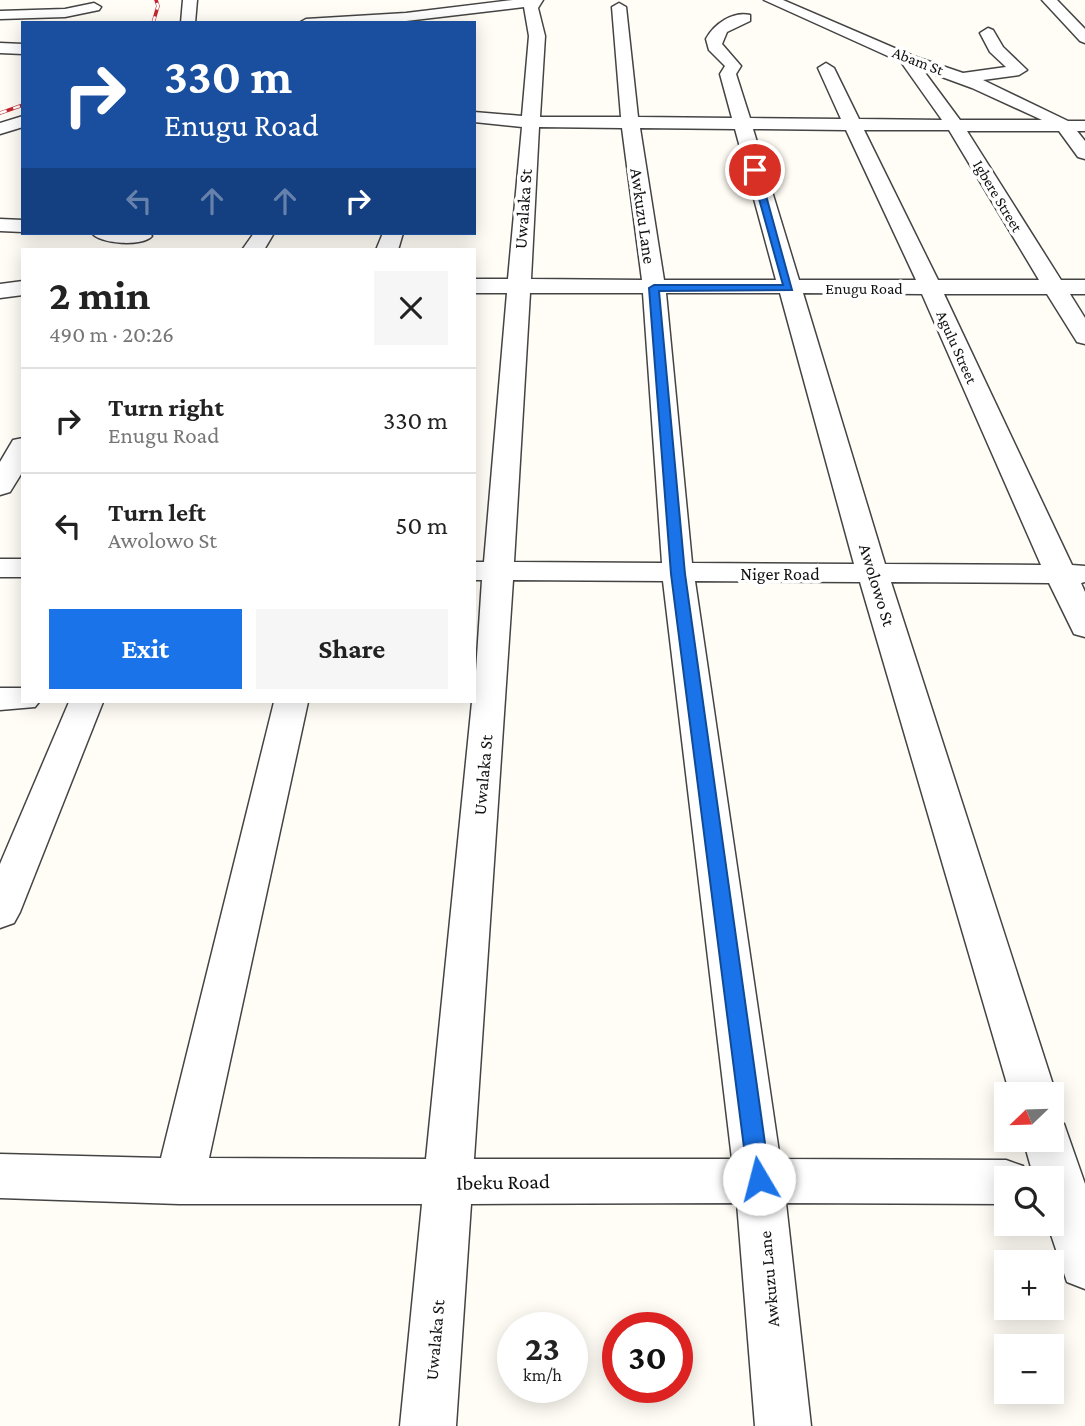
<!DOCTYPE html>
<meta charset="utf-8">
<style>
body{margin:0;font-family:"Crimson Pro",serif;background:#f6f6f6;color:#222;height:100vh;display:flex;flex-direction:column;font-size:26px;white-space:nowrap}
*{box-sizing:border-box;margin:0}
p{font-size:23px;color:#767676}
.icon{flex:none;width:38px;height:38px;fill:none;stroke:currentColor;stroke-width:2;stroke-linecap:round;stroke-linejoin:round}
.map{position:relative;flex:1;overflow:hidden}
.panel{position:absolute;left:21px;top:248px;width:455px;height:455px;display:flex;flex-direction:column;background:#fff;border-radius:0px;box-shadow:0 4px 18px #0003}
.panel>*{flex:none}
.guide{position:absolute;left:21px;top:21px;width:455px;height:214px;border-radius:0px;box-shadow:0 4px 18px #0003;background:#1a4fa0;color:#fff;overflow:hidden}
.needle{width:46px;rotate:247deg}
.controls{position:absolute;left:994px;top:1082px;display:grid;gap:14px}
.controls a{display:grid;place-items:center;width:70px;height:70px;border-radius:0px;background:#fff;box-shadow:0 4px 18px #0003;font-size:35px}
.speed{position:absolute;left:497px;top:1312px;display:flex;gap:14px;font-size:35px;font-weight:700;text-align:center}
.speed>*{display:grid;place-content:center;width:91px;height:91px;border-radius:50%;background:#fff;box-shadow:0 4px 18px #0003;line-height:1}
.speed small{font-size:18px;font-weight:400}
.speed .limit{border:10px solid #d22;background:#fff;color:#111}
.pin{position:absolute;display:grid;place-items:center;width:60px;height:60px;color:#fff;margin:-30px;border:4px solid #fff;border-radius:50%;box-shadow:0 2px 7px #0007}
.me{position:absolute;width:77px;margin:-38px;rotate:352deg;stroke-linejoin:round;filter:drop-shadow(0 0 5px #0008)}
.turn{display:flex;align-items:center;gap:24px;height:147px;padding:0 28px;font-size:32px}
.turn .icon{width:91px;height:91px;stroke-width:2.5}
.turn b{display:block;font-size:49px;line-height:60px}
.lanes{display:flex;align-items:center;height:66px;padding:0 28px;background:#0003;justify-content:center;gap:35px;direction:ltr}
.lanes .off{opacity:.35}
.round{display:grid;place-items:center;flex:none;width:74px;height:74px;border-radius:0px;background:#f6f6f6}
.overview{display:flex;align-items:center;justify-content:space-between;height:119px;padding:0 28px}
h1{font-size:42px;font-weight:700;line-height:52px}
.cta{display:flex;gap:14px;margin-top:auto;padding:14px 28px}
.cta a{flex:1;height:80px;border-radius:0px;background:#1a73e8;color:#fff;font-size:28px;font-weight:700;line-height:80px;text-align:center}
.cta a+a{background:#f6f6f6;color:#222}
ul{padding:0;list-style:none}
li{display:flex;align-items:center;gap:21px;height:105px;padding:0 28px;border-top:2px solid #e0e0e0}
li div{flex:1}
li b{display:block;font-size:26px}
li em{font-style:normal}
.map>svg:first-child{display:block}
</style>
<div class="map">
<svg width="1085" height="1426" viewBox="0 0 1085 1426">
<rect width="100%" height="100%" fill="#fffdf5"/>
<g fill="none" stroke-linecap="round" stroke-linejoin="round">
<defs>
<g id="street">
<path d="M 183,0 L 197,0 L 195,23 L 181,23 Z"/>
<path d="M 513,0 L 543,0 L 538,8 L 545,36 L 540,117 L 621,117 L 612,7 L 619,3 L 626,7 L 638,117 L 732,118 L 720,74 L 725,66 L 709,50 L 706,39 C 714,24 733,11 750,15 L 750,21 L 727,32 L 722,44 L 741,66 L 736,74 L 750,118 L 841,119 L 818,68 L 826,63 L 834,68 L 859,119 L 942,120 L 901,62 L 764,0 L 783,0 L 913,56 L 963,73 L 1006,67 L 990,52 L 980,33 L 988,28 L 993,30 L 1003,47 L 1027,70 L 1019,75 L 983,80 L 1068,121 L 1085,121 L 1085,131 L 1077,131 L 1085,141 L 1085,159 L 1078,157 L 1059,131 L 967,131 L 1061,280 L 1085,280 L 1085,294 L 1070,294 L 1085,318 L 1085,344 L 1077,342 L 1047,294 L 944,294 L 1072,565 L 1085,566 L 1085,582 L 1081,583 L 1085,592 L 1085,637 L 1074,634 L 1049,583 L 891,582 L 1056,1094 L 1052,1103 L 1052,1094 L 1010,1094 L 860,582 L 695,581 L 780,1159 L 1006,1160 L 1023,1166 L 1028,1178 L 1006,1178 L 1006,1204 L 786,1203 L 811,1426 L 755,1426 L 737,1203 L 471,1204 L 456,1426 L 400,1426 L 422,1204 L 179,1204 L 0,1198 L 0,1154 L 161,1158 L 274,702 L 308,702 L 209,1158 L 426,1159 L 472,702 L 474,702 L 482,580 L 474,580 L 474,562 L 484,562 L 507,293 L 474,293 L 474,279 L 508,279 L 522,127 L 474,122 L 474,112 L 522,116 L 529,36 L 524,7 L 406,21 L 299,23 L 306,19 L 406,13 ZM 923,70 L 972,88 L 1042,120 L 960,120 ZM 539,127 L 622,128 L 642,280 L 531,279 ZM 640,128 L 735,129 L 776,280 L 664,280 ZM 753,129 L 846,130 L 916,280 L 799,280 ZM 864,130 L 949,130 L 1039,280 L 938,280 ZM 530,293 L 643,293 L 662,563 L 514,562 ZM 666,293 L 780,293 L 854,564 L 692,563 ZM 803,293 L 922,294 L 1041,565 L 885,564 ZM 513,580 L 663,581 L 732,1159 L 474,1159 Z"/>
<path d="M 1042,0 L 1057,0 L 1085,29 L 1085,43 L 1080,41 Z"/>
<path d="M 94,3 L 101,7 L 99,10 L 65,17 L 0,19 L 0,11 L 65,9 Z"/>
<path d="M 0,43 L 23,44 L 23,54 L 0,53 Z"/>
<path d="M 23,116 L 23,127 L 0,134 L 0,123 Z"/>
<path d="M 0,219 L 23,220 L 23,232 L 0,231 Z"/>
<path d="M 92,233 L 149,233 L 152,236 C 143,247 99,244 92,233 Z"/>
<path d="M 254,233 L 274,233 L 264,250 L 242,250 Z"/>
<path d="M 383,233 L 403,233 L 398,250 L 376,250 Z"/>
<path d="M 23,281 L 23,295 L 0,298 L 0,284 Z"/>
<path d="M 23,438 L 23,471 L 10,492 L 0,495 L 0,462 L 13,440 Z"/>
<rect x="0" y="559" width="23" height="18"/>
<path d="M 0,688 L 23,688 L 23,702 L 39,702 L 35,707 L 0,710 Z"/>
<path d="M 69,702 L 103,702 L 20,912 L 14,923 L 0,928 L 0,864 Z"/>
<path d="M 1052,1120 L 1064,1124 L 1085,1184 L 1085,1289 L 1067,1282 L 1047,1223 L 1052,1223 L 1052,1178 L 1034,1178 L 1023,1139 L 1052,1139 Z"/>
</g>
</defs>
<use href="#street" stroke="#444" stroke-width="3"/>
<use href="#street" fill="#fff" fill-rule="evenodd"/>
<defs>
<g id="rail">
<path d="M 153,23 L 158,6 L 156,0"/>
<path d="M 0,113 L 23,105"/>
</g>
</defs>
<use href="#rail" stroke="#c4262e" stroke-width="3.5"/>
<use href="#rail" stroke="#fff" stroke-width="2.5" stroke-dasharray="7" stroke-linecap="butt"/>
</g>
<path fill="#1a73e8" stroke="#114b97" stroke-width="2" d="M 755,168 L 759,170 L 792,290 L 659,291 L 685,574 L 770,1179 L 767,1186 L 759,1189 L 752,1186 L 748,1179 L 671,574 L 649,288 L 654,285 L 783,285 L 751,170 Z"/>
<g text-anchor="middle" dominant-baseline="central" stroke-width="7" stroke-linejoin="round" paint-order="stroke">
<g font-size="16" fill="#111" stroke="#fff">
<text transform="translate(918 61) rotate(21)">Abam St</text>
<text transform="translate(998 196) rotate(59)">Igbere Street</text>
<text x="864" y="288">Enugu Road</text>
<text transform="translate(957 347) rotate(66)">Agulu Street</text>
</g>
<g font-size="18" fill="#111" stroke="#fff">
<text transform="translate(523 209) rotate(-86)">Uwalaka St</text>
<text transform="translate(643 216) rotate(82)">Awkuzu Lane</text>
<text x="780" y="574">Niger Road</text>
<text transform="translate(877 585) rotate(73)">Awolowo St</text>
<text transform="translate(483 775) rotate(-85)">Uwalaka St</text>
<text transform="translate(769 1279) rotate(-95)">Awkuzu Lane</text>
<text transform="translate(435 1340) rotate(-85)">Uwalaka St</text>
</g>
<g font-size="21" fill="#111" stroke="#fff">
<text transform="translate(503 1182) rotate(-1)">Ibeku Road</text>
</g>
</g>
</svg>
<div class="controls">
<a><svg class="needle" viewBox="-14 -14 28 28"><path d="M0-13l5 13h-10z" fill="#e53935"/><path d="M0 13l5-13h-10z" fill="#767676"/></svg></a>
<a><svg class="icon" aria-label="search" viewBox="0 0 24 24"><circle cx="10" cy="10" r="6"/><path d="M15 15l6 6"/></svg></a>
<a>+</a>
<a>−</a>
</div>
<div class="speed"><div>23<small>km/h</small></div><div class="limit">30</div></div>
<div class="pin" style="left:755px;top:170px;background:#d93025"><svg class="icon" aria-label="arrive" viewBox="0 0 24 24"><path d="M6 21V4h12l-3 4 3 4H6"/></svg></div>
<svg class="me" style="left:759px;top:1179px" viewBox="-20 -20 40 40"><circle r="19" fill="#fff"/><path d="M0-13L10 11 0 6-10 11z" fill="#1a73e8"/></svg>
<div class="guide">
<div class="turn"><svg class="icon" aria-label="right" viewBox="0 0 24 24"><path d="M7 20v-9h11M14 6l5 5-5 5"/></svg><div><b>330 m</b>Enugu Road</div></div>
<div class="lanes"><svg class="icon off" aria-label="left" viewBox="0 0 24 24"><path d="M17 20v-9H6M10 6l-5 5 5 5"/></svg><svg class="icon off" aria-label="ahead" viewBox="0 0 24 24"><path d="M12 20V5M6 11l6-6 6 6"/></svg><svg class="icon off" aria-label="ahead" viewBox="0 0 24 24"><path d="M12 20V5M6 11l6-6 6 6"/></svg><svg class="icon" aria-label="right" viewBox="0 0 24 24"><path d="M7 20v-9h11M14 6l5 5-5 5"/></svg></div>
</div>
<section class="panel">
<div class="overview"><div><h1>2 min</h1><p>490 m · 20:26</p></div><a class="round"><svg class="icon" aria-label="close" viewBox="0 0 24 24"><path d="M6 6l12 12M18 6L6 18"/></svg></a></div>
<ul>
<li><svg class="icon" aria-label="right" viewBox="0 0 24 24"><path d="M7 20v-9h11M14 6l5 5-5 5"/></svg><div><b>Turn right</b><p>Enugu Road</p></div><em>330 m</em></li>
<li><svg class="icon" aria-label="left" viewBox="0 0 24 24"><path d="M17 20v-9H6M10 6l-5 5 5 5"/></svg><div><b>Turn left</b><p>Awolowo St</p></div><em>50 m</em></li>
</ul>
<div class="cta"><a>Exit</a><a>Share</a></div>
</section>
</div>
